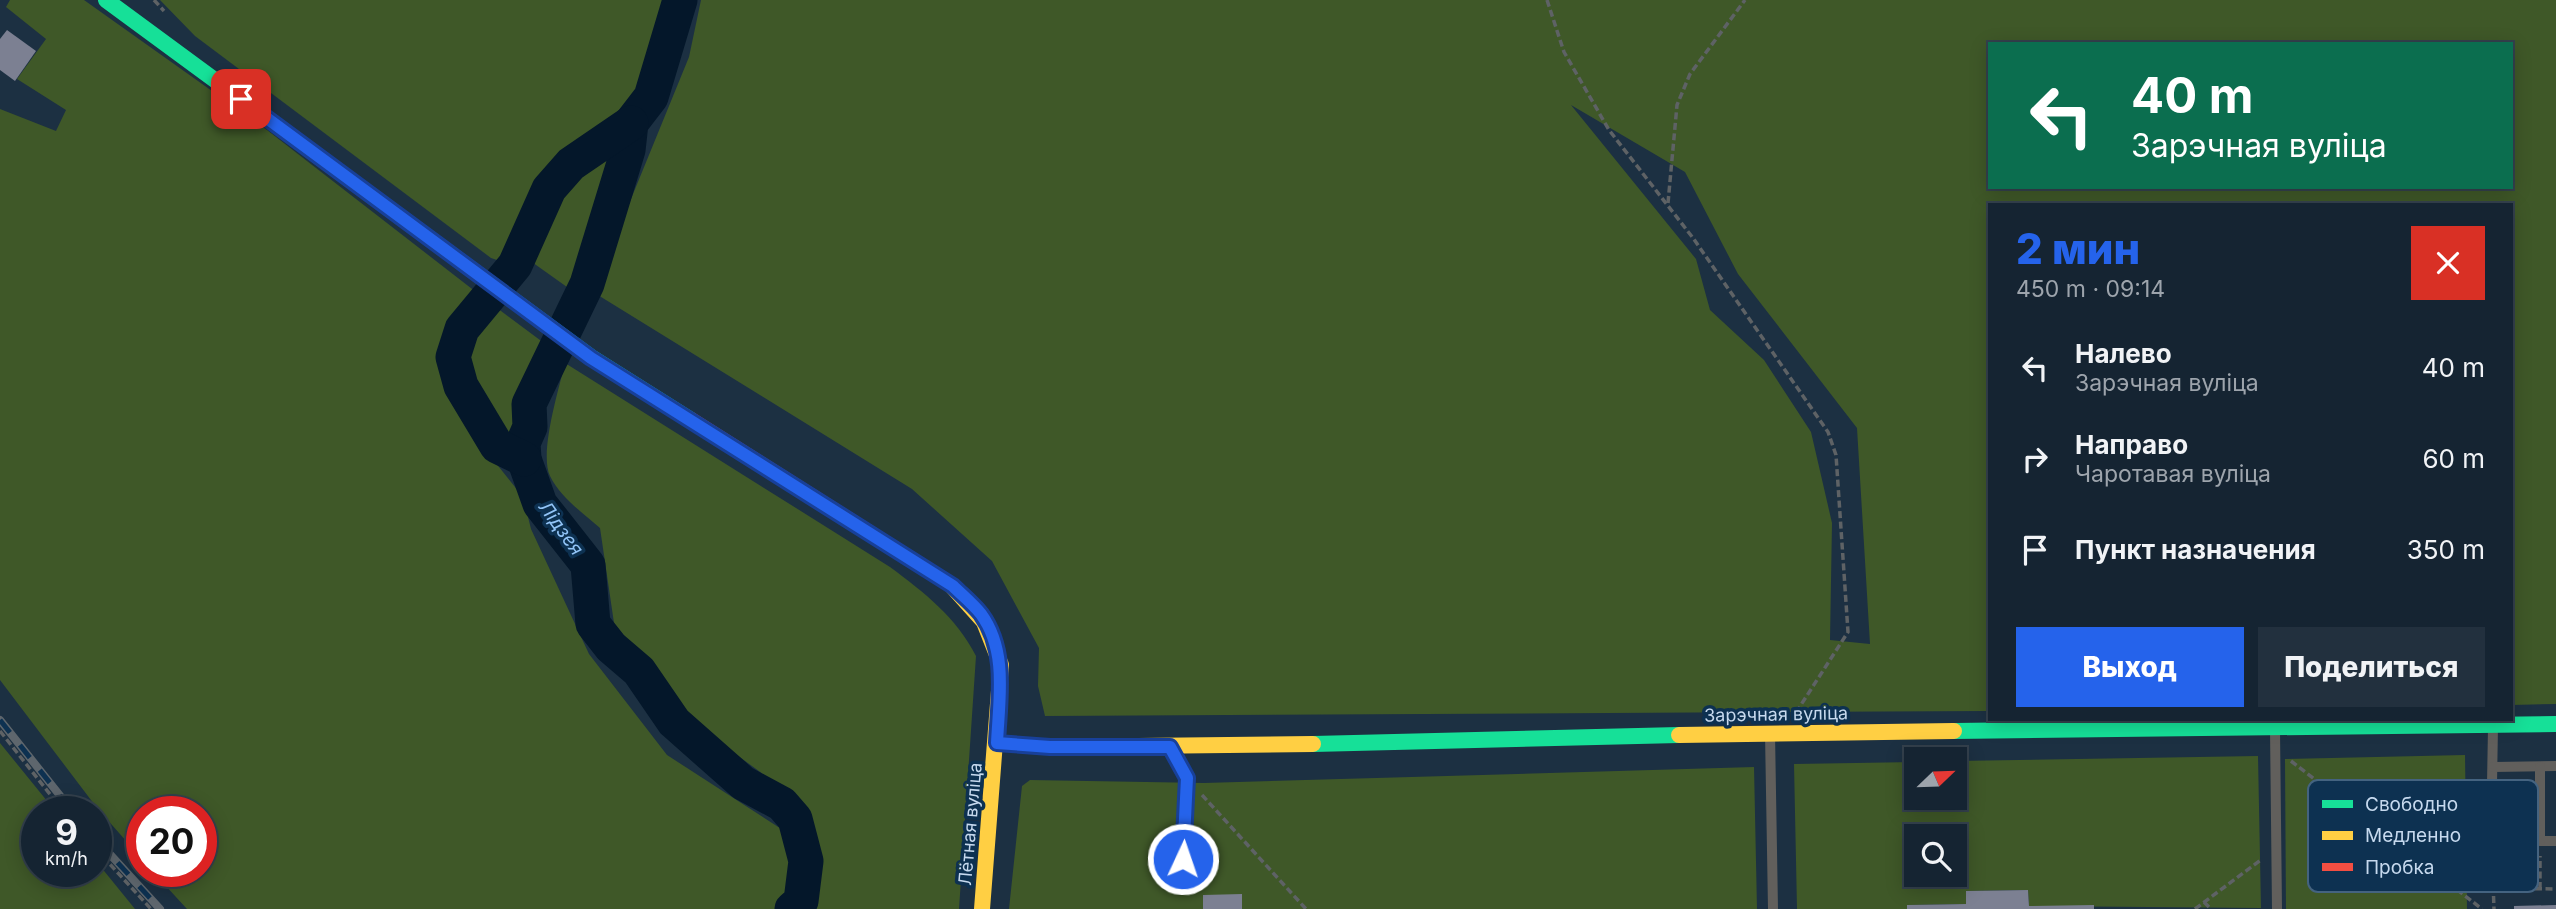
<!DOCTYPE html>
<html lang="ru">
<meta charset="utf-8">
<style>
body{margin:0;font-family:Inter,sans-serif;background:#22303e;color:#f1f3f6;height:100vh;display:flex;flex-direction:column;font-size:26px;white-space:nowrap}
*{box-sizing:border-box;margin:0}
p{font-size:23px;color:#9da4ac}
.icon{flex:none;width:38px;height:38px;fill:none;stroke:currentColor;stroke-width:2;stroke-linecap:round;stroke-linejoin:round}
.map{position:relative;flex:1;overflow:hidden}
.panel{position:absolute;left:1988px;top:203px;width:525px;height:518px;display:flex;flex-direction:column;background:#152432;border-radius:0px;box-shadow:0 4px 18px #0003,0 0 0 2px #34414d}
.panel>*{flex:none}
.hud{position:absolute;left:1988px;top:42px;width:525px;height:147px;border-radius:0px;box-shadow:0 4px 18px #0003,0 0 0 2px #34414d;background:#0b6e4f;color:#fff;overflow:hidden}
.needle{width:46px;rotate:67deg}
.buttons{position:absolute;left:1904px;top:747px;display:grid;gap:14px}
.buttons a{display:grid;place-items:center;width:63px;height:63px;border-radius:0px;background:#152432;box-shadow:0 4px 18px #0003,0 0 0 2px #34414d;font-size:35px}
.speed{position:absolute;left:21px;top:796px;display:flex;gap:14px;font-size:35px;font-weight:700;text-align:center}
.speed>*{display:grid;place-content:center;width:91px;height:91px;border-radius:50%;background:#152432;box-shadow:0 4px 18px #0003,0 0 0 2px #34414d;line-height:1}
.speed small{font-size:18px;font-weight:400}
.speed .limit{border:10px solid #d22;background:#fff;color:#111}
.pin{position:absolute;display:grid;place-items:center;width:60px;height:60px;color:#fff;margin:-30px;border-radius:14px;box-shadow:0 4px 10px #0006}
.me{position:absolute;width:77px;margin:-38px;rotate:3deg;stroke-linejoin:round;filter:drop-shadow(0 0 5px #0008)}
.turn{display:flex;align-items:center;gap:24px;height:147px;padding:0 28px;font-size:32px}
.turn .icon{width:91px;height:91px;stroke-width:2.5}
.turn b{display:block;font-size:49px;line-height:60px}
.round{display:grid;place-items:center;flex:none;width:74px;height:74px;border-radius:0px;background:#22303e}
.head{display:flex;align-items:center;justify-content:space-between;height:119px;padding:0 28px}
h1{font-size:42px;font-weight:800;line-height:52px;color:#2563eb}
.primary-button{display:flex;gap:14px;margin-top:auto;padding:14px 28px}
.primary-button a{flex:1;height:80px;border-radius:0px;background:#2563eb;color:#fff;font-size:28px;font-weight:800;line-height:80px;text-align:center}
.primary-button a+a{background:#22303e;color:#f1f3f6}
ul{padding:0;list-style:none}
li{display:flex;align-items:center;gap:21px;height:91px;padding:0 28px}
li div{flex:1}
li b{display:block;font-size:26px}
li em{font-style:normal}
.map>svg:first-child{display:block}
</style>
<div class="map">
<svg width="2556" height="909" viewBox="0 0 2556 909">
<rect width="100%" height="100%" fill="#1c3042"/>
<g fill="#3f5828" fill-rule="evenodd">
<path d="M 10,0 L 84,0 L 267,130 L 476,292 L 457,311 L 441,367 L 467,417 L 495,462 L 523,497 L 531,529 L 589,654 L 667,755 L 789,834 L 795,874 L 777,909 L 187,909 L 153,872 L 201,872 L 201,812 L 142,812 L 142,859 L 97,808 L 0,680 L 0,109 L 56,131 L 66,110 L 17,79 L 46,39 L 6,7 Z"/>
<path d="M 160,0 L 670,0 C 662,38 654,85 628,115 C 606,140 569,153 544,175 C 531,186 511,245 506,263 L 491,258 L 195,36 Z"/>
<path d="M 701,0 L 2556,0 L 2556,704 L 2511,705 L 2511,205 L 1990,205 L 1990,711 L 1045,716 L 1038,686 L 1039,648 L 992,561 L 912,489 L 593,292 L 689,57 ZM 1990,44 L 2511,44 L 2511,187 L 1990,187 ZM 1571,105 L 1685,172 L 1738,274 L 1857,428 L 1870,644 L 1830,640 L 1832,523 L 1811,432 L 1764,360 L 1710,310 L 1696,259 Z"/>
<path d="M 622,150 L 574,292 L 529,260 L 564,195 L 599,157 Z"/>
<path d="M 493,305 L 548,346 L 524,404 L 525,425 L 519,452 L 501,440 L 466,382 L 459,356 L 469,332 Z"/>
<path d="M 565,363 L 890,567 C 925,593 956,617 976,656 L 959,909 L 807,909 L 819,875 L 812,824 L 786,791 L 696,725 L 614,623 L 600,528 C 583,513 560,497 550,476 C 539,453 559,389 565,363 Z"/>
<path d="M 0,743 L 56,812 L 37,812 L 37,872 L 96,872 L 96,861 L 135,909 L 0,909 Z"/>
<path d="M 2465,755 L 2467,909 L 2286,909 L 2285,759 Z"/>
<path d="M 2258,756 L 2261,908 L 2029,906 L 2028,890 L 1966,891 L 1966,904 L 1907,905 L 1907,909 L 1797,909 L 1794,764 L 1916,762 L 1916,798 L 1955,798 L 1955,761 ZM 1916,836 L 1955,836 L 1955,875 L 1916,875 Z"/>
<path d="M 1754,767 L 1757,909 L 1009,909 L 1022,786 L 1030,780 L 1204,783 Z"/>
</g>
<g fill="none" stroke-linecap="round" stroke-linejoin="round">
<g stroke="#04172a" stroke-width="35">
<path d="M 680,0 L 651,97 L 631,123 L 628,150 L 587,284 L 529,404 L 530,427 L 523,443 L 524,459 L 540,504 L 588,565 L 593,624 L 611,647 L 639,671 L 674,722 L 743,783 L 782,804 L 795,819 L 806,861 L 801,901 L 792,909"/>
<path d="M 524,459 L 497,446 L 461,386 L 453,357 L 462,329 L 515,265 L 549,189 L 571,164 L 631,123"/>
</g>
</g>
<g fill="#7c8092">
<path d="M 7,30 L 36,51 L 15,81 L 0,70 L 0,39 Z"/>
<path d="M 2028,890 L 2029,906 L 2094,905 L 2094,909 L 1907,909 L 1907,905 L 1966,904 L 1966,891 Z"/>
<path d="M 1242,894 L 1242,909 L 1203,909 L 1203,895 Z"/>
<path d="M 2556,905 L 2556,909 L 2514,909 L 2514,906 Z"/>
</g>
<g fill="none" stroke-linecap="round" stroke-linejoin="round">
<g stroke="#5e6265" stroke-width="3.5" stroke-dasharray="7 3.5" stroke-linecap="butt">
<path d="M 154,0 L 164,11"/>
<path d="M 1547,0 L 1564,52 L 1609,130 L 1693,238 L 1828,432 L 1836,455 L 1848,632 L 1797,711"/>
<path d="M 1668,203 L 1677,105 L 1690,74 L 1745,0"/>
<path d="M 0,731 L 64,812"/>
<path d="M 2291,761 L 2482,909"/>
<path d="M 1202,795 L 1306,909"/>
<path d="M 96,849 L 151,909"/>
<path d="M 2492,854 L 2494,909"/>
<path d="M 2493,888 L 2556,889"/>
<path d="M 2540,889 L 2540,856"/>
<path d="M 2204,902 L 2211,909"/>
<path d="M 2195,909 L 2262,859"/>
</g>
<g stroke="#615f5c" stroke-width="10">
<path d="M 2493,727 L 2491,841 L 2556,841"/>
<path d="M 2275,729 L 2277,909"/>
<path d="M 1770,733 L 1773,909"/>
<path d="M 1171,750 L 1187,777 L 1183,884"/>
<path d="M 2493,767 L 2556,766"/>
<path d="M 2540,767 L 2540,841"/>
</g>
<g stroke="#16e098" stroke-width="16">
<path d="M 106,0 L 591,357 L 691,420"/>
<path d="M 1954,731 L 2556,724"/>
<path d="M 1313,744 L 1679,735"/>
</g>
<g stroke="#ffcf43" stroke-width="16">
<path d="M 950,584 L 984,622 L 1001,665 L 982,909"/>
<path d="M 1679,735 L 1954,731"/>
<path d="M 997,743 L 1050,747 L 1313,744"/>
</g>
<path stroke="#f24e42" stroke-width="16" d="M 691,420 L 950,584"/>
<defs>
<g id="rail">
<path d="M 0,720 L 73,812"/>
<path d="M 96,839 L 160,909"/>
</g>
</defs>
<use href="#rail" stroke="#5e666d" stroke-width="8"/>
<use href="#rail" stroke="#0d3151" stroke-width="5" stroke-dasharray="16" stroke-linecap="butt"/>
</g>
<g fill="none" stroke-linecap="round" stroke-linejoin="round">
<defs>
<path id="route" d="M 241,99 L 591,358 L 953,586 C 962,595 973,604 981,614 C 1008,651 999,699 997,743 L 1050,747 L 1170,747 L 1187,778 L 1183,859"/>
</defs>
<use href="#route" stroke="#184099" stroke-width="18"/>
<use href="#route" stroke="#2563eb" stroke-width="12"/>
</g>
<g text-anchor="middle" dominant-baseline="central" stroke-width="7" stroke-linejoin="round" paint-order="stroke">
<g font-size="18" fill="#c6d9ee" stroke="#0d3151">
<text transform="translate(1776 714) rotate(-1)">Зарэчная вуліца</text>
<text transform="translate(970 824) rotate(-85)">Лётная вуліца</text>
</g>
<g font-size="19" font-style="italic" fill="#92c4f7" stroke="#0d3151">
<text transform="translate(561 528) rotate(54)">Лідзея</text>
</g>
</g>
<rect x="2308" y="780" width="230" height="112" rx="10" fill="#0d3151" stroke="#446380" stroke-width="2"/>
<rect x="2322" y="800" width="31" height="8" fill="#16e098"/>
<rect x="2322" y="831" width="31" height="9" fill="#ffcf43"/>
<rect x="2322" y="863" width="31" height="8" fill="#f24e42"/>
<g font-size="19" fill="#c6d9ee">
<text x="2365" y="811">Свободно</text>
<text x="2365" y="842">Медленно</text>
<text x="2365" y="874">Пробка</text>
</g>
</svg>
<div class="buttons">
<a><svg class="needle" viewBox="-14 -14 28 28"><path d="M0-13l5 13h-10z" fill="#e53935"/><path d="M0 13l5-13h-10z" fill="#9da4ac"/></svg></a>
<a><svg class="icon" aria-label="search" viewBox="0 0 24 24"><circle cx="10" cy="10" r="6"/><path d="M15 15l6 6"/></svg></a>
</div>
<div class="speed"><div>9<small>km/h</small></div><div class="limit">20</div></div>
<div class="pin" style="left:241px;top:99px;background:#d93025"><svg class="icon" aria-label="arrive" viewBox="0 0 24 24"><path d="M6 21V4h12l-3 4 3 4H6"/></svg></div>
<svg class="me" style="left:1183px;top:859px" viewBox="-20 -20 40 40"><circle r="17" fill="#2563eb" stroke="#fff" stroke-width="3"/><path d="M0-11L8 9 0 5-8 9z" fill="#fff"/></svg>
<div class="hud">
<div class="turn"><svg class="icon" aria-label="left" viewBox="0 0 24 24"><path d="M17 20v-9H6M10 6l-5 5 5 5"/></svg><div><b>40 m</b>Зарэчная вуліца</div></div>
</div>
<section class="panel">
<div class="head"><div><h1>2 мин</h1><p>450 m · 09:14</p></div><a class="round" style="background:#d93025;color:#fff"><svg class="icon" aria-label="close" viewBox="0 0 24 24"><path d="M6 6l12 12M18 6L6 18"/></svg></a></div>
<ul>
<li><svg class="icon" aria-label="left" viewBox="0 0 24 24"><path d="M17 20v-9H6M10 6l-5 5 5 5"/></svg><div><b>Налево</b><p>Зарэчная вуліца</p></div><em>40 m</em></li>
<li><svg class="icon" aria-label="right" viewBox="0 0 24 24"><path d="M7 20v-9h11M14 6l5 5-5 5"/></svg><div><b>Направо</b><p>Чаротавая вуліца</p></div><em>60 m</em></li>
<li><svg class="icon" aria-label="arrive" viewBox="0 0 24 24"><path d="M6 21V4h12l-3 4 3 4H6"/></svg><div><b>Пункт назначения</b></div><em>350 m</em></li>
</ul>
<div class="primary-button"><a>Выход</a><a>Поделиться</a></div>
</section>
</div>
